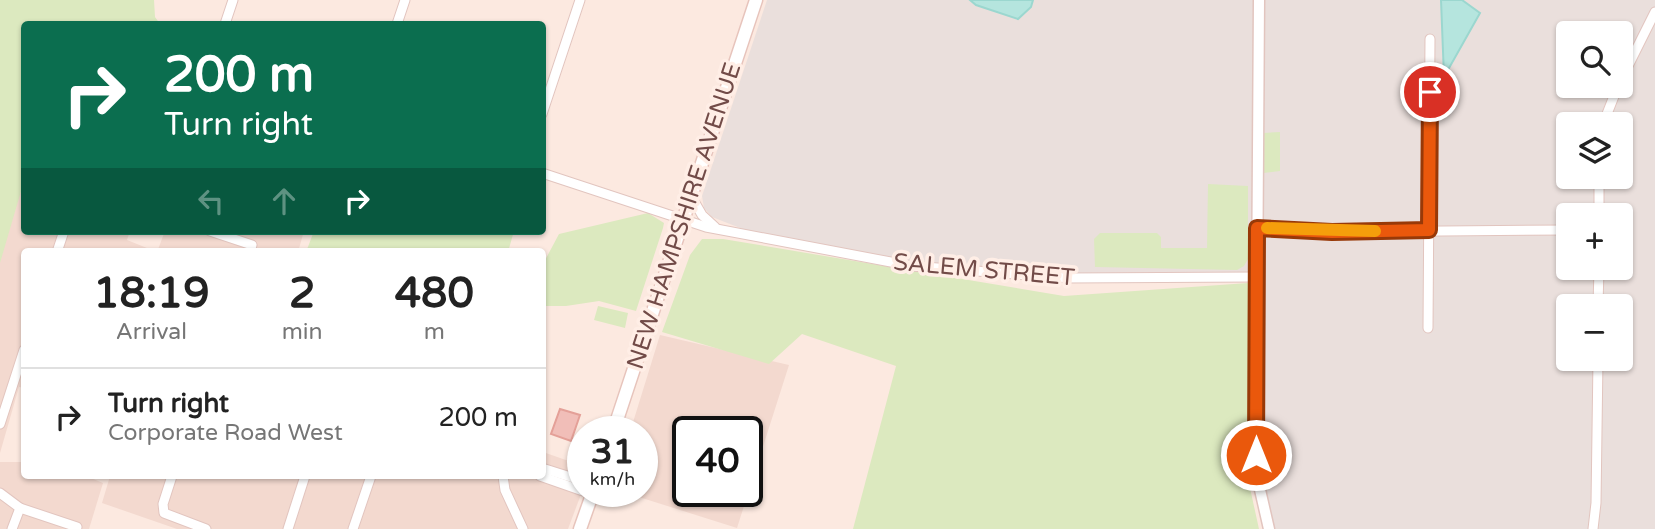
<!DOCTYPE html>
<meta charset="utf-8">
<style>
body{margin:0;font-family:"Varela Round",sans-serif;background:#f2f2f2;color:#222;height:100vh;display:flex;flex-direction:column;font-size:26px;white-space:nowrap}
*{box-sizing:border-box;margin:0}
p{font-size:23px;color:#767676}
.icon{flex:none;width:38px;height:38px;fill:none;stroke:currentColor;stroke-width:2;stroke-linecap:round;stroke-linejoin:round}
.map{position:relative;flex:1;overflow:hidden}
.details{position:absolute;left:21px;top:248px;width:525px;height:231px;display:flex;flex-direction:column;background:#fff;border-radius:7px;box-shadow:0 2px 5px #0004}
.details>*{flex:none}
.banner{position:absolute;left:21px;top:21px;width:525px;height:214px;border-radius:7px;box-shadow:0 2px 5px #0004;background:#0b6e4f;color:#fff;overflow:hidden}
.controls{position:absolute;left:1556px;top:21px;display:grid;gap:14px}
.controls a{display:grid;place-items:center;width:77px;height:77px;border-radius:7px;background:#fff;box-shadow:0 2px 5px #0004;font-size:35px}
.speed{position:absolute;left:567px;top:416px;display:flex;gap:14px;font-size:35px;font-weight:700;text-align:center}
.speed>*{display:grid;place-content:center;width:91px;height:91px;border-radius:50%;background:#fff;box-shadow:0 2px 5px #0004;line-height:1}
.speed small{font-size:18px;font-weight:400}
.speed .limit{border:4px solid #111;border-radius:10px;background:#fff;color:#111}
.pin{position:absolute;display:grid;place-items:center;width:60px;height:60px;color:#fff;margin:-30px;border:4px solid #fff;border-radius:50%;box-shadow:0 2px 7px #0007}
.me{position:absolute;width:77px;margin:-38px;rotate:0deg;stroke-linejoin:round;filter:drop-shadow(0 0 5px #0008)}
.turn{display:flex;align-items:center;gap:24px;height:147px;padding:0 28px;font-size:32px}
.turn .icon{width:91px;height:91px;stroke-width:2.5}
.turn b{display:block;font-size:49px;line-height:60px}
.lanes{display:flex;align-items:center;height:66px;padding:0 28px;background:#0003;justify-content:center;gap:35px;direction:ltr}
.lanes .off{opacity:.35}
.eta{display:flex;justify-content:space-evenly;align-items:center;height:119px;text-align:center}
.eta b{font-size:42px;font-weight:800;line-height:49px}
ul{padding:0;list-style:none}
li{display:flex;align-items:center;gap:21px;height:98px;padding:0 28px;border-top:2px solid #e0e0e0}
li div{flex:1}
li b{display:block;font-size:26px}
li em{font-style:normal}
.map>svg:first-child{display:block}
</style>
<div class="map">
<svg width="1655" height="529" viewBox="0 0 1655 529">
<rect width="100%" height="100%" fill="#fce9e0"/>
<g fill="#f3d9cf" fill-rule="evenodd">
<path d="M 24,175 L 24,231 L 130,231 L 127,240 L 157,252 L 165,231 L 304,231 L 298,252 L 24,252 L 24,388 L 19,387 L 0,453 L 0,255 Z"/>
<path d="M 660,335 L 789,365 L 737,528 L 623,492 L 642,492 L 642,432 L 630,432 ZM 688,432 L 747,432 L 747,492 L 688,492 Z"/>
<path d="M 543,452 L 583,466 L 583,489 L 568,529 L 177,529 L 102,503 L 110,476 L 542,476 Z"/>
<path d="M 0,462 L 24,462 L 24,476 L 86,476 L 103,483 L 89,529 L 0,529 Z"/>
</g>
<path fill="#eadfdc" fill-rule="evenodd" d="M 767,0 L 1655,0 L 1655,529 L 1269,529 L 1258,481 L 1257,277 L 1124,279 L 912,266 L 766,238 L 712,217 L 704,208 L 702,196 ZM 1568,33 L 1620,33 L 1620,86 L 1568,86 ZM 1568,124 L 1620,124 L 1620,177 L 1568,177 ZM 1568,215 L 1620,215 L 1620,268 L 1568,268 ZM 1568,306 L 1620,306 L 1620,359 L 1568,359 Z"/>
<g fill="#dce9bf">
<path d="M 0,0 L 154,0 L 155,17 L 160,24 L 24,24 L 24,181 L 0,263 Z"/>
<path d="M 1280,132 L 1280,171 L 1263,173 L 1263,133 Z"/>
<path d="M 1208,184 L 1248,186 L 1248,259 L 1244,266 L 1237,270 L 1095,267 L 1094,239 L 1100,233 L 1157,233 L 1161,237 L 1161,248 L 1207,248 Z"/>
<path d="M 648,213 L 664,223 L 663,228 L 636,311 L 599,301 L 566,306 L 543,306 L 543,264 L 559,234 Z"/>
<path d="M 314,231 L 514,231 L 508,252 L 306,252 Z"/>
<path d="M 702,239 L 723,239 L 1064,296 L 1248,283 L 1248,479 L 1259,529 L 853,529 L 896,366 L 802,334 L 769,364 L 662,332 L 690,255 Z"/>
<path d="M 598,306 L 628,313 L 625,328 L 594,320 Z"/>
</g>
<g fill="#b5e5de" stroke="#9bd7cf" stroke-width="2">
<path d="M 970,0 L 1033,0 L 1031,7 L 1018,19 L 976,5 Z"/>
<path d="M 1441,0 L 1462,0 L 1480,13 L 1444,77 Z"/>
</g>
<path fill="#f1beb8" stroke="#e4a098" stroke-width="2" d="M 560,409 L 580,415 L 571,441 L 551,434 Z"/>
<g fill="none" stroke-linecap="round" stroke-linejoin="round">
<defs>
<g id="minor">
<path d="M 225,24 L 233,0"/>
<path d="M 397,24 L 405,0"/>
<path d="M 1620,82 L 1655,12"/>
<path d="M 542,114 L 580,0"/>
<path d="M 1603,124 L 1618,86"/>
<path d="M 542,173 L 706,227 L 912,266 L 1067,278 L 1257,277"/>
<path d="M 1599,177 L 1599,215"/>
<path d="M 691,196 L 702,215 L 715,227"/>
<path d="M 1257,228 L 1332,232 L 1568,230"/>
<path d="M 210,231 L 252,245 L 250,252"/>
<path d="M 57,252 L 64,231"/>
<path d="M 1598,306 L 1599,268"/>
<path d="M 1428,328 L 1430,39"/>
<path d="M 0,424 L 24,350"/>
<path d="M 542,468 L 583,481"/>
<path d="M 172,476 L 163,504 L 164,513 L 206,529"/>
<path d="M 503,476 L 505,490 L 523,529"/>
<path d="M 540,476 L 583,491"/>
<path d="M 0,493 L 20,508 L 77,527"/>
<path d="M 12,529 L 20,508"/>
<path d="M 288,529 L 305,476"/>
<path d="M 353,529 L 371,476"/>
<path d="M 1593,529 L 1596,503 L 1598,359"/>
</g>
<path id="tertiary" d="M 1259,0 L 1256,455 L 1258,481 L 1269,529"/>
<g id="secondary">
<path d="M 613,432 L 756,0"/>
<path d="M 580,529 L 593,492"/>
</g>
</defs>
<use href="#minor" stroke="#e2c5bf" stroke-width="11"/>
<use href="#tertiary" stroke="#e2c5bf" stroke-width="13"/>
<use href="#secondary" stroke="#e7c4bc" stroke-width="15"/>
<use href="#minor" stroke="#fff" stroke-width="9"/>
<use href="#tertiary" stroke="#fff" stroke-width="10"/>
<use href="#secondary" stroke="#fff" stroke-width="12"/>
</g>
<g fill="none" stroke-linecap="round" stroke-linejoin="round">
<defs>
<path id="route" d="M 1256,455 L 1257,228 L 1332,232 L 1429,230 L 1430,92"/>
</defs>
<use href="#route" stroke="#983908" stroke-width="18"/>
<use href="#route" stroke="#ea580c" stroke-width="12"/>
<path stroke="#f59e0b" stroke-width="12" d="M 1267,228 L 1375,231"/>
</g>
<g text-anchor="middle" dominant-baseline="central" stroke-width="7" stroke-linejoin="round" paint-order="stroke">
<g font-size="24" fill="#724b48" stroke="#ffeee6">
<text transform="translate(684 216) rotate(-72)">NEW HAMPSHIRE AVENUE</text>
<text transform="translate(984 270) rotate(5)">SALEM STREET</text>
</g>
</g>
</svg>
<div class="controls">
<a><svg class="icon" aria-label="search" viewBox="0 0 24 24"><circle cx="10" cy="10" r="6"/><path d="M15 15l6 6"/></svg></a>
<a><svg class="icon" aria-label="layers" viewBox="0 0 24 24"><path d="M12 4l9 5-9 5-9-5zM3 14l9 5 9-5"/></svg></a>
<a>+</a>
<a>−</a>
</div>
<div class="speed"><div>31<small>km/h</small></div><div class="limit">40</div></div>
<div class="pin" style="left:1430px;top:92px;background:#d93025"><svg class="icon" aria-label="arrive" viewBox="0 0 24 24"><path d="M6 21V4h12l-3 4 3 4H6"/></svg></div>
<svg class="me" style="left:1256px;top:455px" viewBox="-20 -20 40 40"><circle r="17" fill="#ea580c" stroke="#fff" stroke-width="3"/><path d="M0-11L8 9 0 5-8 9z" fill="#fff"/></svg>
<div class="banner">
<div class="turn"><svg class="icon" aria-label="right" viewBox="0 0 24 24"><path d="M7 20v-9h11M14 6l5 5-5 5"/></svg><div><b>200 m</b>Turn right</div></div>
<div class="lanes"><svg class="icon off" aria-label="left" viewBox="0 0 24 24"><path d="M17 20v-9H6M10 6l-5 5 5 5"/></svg><svg class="icon off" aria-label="ahead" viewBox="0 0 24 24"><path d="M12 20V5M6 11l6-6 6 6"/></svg><svg class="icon" aria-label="right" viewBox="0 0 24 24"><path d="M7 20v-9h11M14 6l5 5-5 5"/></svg></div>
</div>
<section class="details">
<div class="eta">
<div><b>18:19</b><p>Arrival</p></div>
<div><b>2</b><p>min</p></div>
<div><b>480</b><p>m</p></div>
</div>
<ul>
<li><svg class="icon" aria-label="right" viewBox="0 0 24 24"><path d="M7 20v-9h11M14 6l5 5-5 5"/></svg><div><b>Turn right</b><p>Corporate Road West</p></div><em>200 m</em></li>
</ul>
</section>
</div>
